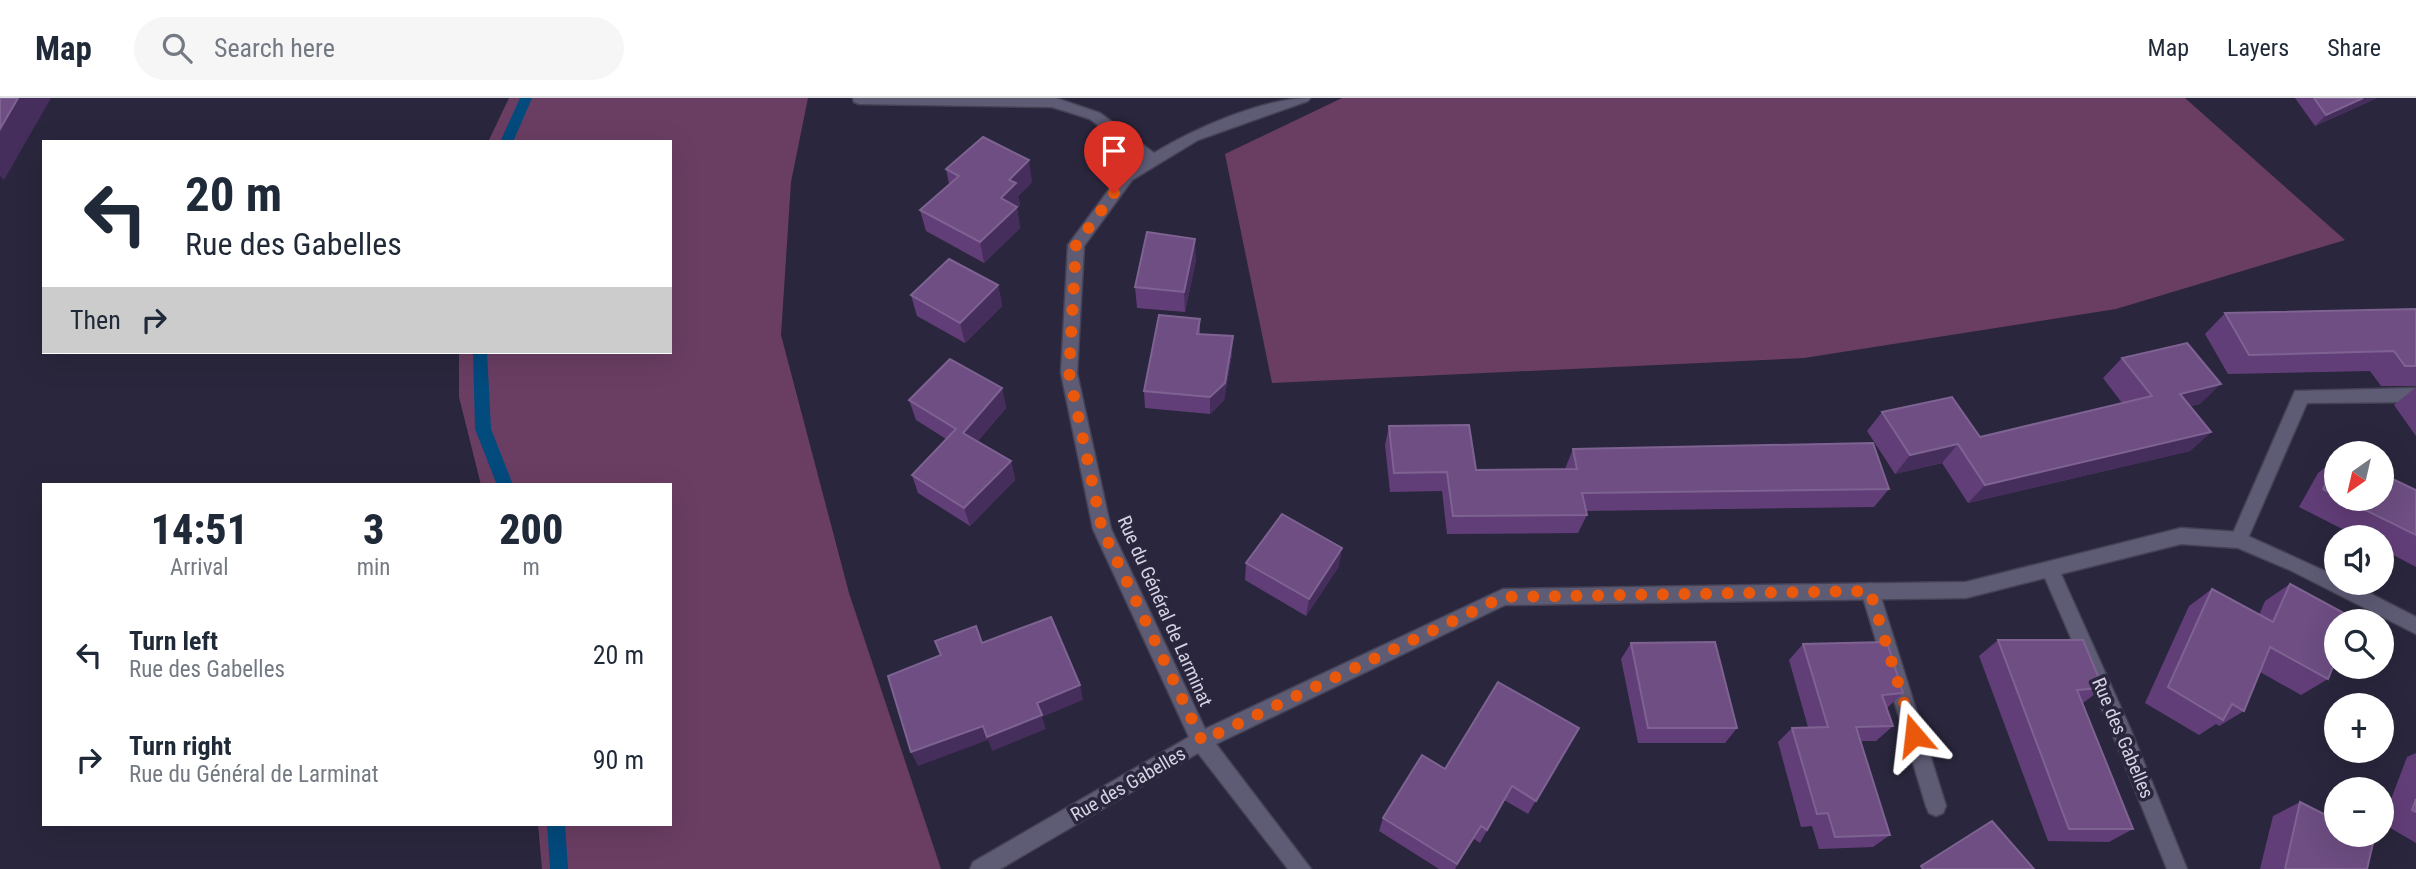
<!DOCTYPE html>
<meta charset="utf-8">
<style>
body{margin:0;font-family:"Roboto Condensed",sans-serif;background:#f6f6f7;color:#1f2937;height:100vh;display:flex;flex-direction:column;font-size:26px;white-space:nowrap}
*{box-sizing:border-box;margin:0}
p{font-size:23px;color:#747a83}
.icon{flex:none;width:38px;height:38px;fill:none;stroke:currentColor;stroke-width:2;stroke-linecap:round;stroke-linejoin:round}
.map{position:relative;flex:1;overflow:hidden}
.side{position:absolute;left:42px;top:385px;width:630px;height:343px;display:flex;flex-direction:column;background:#fff;border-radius:0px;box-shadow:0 7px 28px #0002}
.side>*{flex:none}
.banner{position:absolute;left:42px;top:42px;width:630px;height:214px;border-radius:0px;box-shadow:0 7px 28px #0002;background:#fff;color:#1f2937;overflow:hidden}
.needle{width:46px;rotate:214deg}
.tools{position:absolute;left:2324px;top:343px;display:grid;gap:14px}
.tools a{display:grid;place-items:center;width:70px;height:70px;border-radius:50%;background:#fff;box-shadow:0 7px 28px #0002;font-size:35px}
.pin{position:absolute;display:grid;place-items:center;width:60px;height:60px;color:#fff;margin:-72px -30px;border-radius:50% 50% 50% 0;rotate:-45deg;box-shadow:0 0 7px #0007}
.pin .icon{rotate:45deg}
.me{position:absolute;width:77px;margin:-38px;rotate:343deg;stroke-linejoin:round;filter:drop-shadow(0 0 5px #0008)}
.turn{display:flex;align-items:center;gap:24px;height:147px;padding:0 28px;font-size:32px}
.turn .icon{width:91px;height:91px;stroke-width:2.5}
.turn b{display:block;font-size:49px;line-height:60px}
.then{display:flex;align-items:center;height:66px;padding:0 28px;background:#0003;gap:14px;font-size:26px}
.eta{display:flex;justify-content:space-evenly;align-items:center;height:119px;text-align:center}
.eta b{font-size:42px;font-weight:800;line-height:49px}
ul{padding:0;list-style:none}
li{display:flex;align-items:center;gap:21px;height:105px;padding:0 28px}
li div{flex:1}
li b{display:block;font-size:26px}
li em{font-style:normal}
header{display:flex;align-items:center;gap:42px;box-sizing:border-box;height:98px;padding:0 35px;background:#fff;border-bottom:2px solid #e0e1e3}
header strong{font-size:33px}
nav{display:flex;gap:38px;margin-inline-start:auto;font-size:24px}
.search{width:490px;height:63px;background:#f6f6f7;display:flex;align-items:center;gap:18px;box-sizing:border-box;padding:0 24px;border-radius:38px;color:#747a83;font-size:26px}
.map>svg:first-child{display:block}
</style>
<header>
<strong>Map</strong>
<div class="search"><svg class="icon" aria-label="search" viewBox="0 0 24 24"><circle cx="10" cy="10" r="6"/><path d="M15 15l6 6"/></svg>Search here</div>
<nav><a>Map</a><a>Layers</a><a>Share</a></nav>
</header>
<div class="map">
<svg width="2416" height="771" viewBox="0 0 2416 771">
<rect width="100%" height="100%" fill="#2a263d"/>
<g fill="#6a3e63">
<path d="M 509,0 L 808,0 L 791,84 L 781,237 L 849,495 L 941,771 L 542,771 L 538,726 L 670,726 L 670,387 L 481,387 L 459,299 L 459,254 L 670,254 L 670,44 L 488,44 Z"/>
<path d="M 1342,0 L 2185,0 L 2345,142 L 2116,211 L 1804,260 L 1272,285 L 1225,56 Z"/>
</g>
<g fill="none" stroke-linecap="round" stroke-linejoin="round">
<g fill="#034a7d" fill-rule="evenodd">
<path d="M 520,0 L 532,0 L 513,44 L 500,44 Z"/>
<path d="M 473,254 L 487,254 L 491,331 L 513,387 L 497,387 L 475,331 Z"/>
<path d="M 547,726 L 565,726 L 568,771 L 550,771 Z"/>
</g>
<defs>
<g id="lane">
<path d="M 2416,290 L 2416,304 L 2307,305 L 2245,447 L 2239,450 L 2233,447 L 2230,442 L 2295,293 Z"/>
<path d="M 1870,485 L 1877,487 L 1879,493 L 1946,708 L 1943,715 L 1936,718 L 1929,715 L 1926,708 L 1861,493 L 1863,487 Z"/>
</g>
<path id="street" d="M 853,0 L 1056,0 L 1100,15 L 1154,55 C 1194,31 1263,0 1310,0 L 1308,3 L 1198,42 L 1132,82 L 1084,148 L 1077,275 L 1111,431 L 1205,631 L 1503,491 L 1966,484 L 2181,430 L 2239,434 L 2336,478 L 2336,485 L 2350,485 L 2416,519 L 2416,536 L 2290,472 L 2238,450 L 2181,446 L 2061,476 L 2130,630 L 2187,771 L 2167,771 L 2110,630 L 2045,480 L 1966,500 L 1505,507 L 1216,646 L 1311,771 L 1288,771 L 1198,655 L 1000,771 L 970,771 L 973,764 L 1189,639 L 1093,431 L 1061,275 L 1068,147 L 1122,74 L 1143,62 L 1090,21 L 1052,9 L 859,6 L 854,4 Z"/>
</defs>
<use href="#lane" stroke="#454255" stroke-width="3"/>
<use href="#street" stroke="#454255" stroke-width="3"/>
<use href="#lane" fill="#5e5b75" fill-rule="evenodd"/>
<use href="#street" fill="#5e5b75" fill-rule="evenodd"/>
</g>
<g fill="#623e78">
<path d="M 2295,0 L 2377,0 L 2315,28 Z"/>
<path d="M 946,71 L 1032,84 L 1018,98 L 1020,107 L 1017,110 L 1020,130 L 984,165 L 926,133 L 920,112 L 949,86 Z"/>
<path d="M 1196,162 L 1185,214 L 1137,210 L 1135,189 Z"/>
<path d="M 998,187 L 1002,208 L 965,245 L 917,218 L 911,197 Z"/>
<path d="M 2416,211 L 2416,288 L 2381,288 L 2370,273 L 2228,276 L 2205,236 L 2225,215 Z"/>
<path d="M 1200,221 L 1200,236 L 1232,256 L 1224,302 L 1210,316 L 1145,310 L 1144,293 Z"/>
<path d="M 2122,260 L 2200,306 L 2190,308 L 2211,334 L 2190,353 L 1968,405 L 1942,365 L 1895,376 L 1867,333 L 1882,314 L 1980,339 L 2122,305 L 2103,280 Z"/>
<path d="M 2416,289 L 2416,338 L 2394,307 Z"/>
<path d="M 1002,290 L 1006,310 L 977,344 L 1011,363 L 1015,382 L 970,428 L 918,395 L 912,377 L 946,341 L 916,322 L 909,302 Z"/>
<path d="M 1389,328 L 1476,372 L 1565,371 L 1573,351 L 1889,391 L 1874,409 L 1586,413 L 1587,417 L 1578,435 L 1447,436 L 1442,393 L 1390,394 L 1385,347 Z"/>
<path d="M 2336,361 L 2336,401 L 2382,401 L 2416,392 L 2416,469 L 2382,451 L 2382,439 L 2358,439 L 2299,409 L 2318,375 Z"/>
<path d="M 1246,465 L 1339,468 L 1306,518 L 1245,482 Z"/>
<path d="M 2290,486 L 2328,581 L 2301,597 L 2260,574 L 2244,613 L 2219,628 L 2216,626 L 2199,637 L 2145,605 L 2189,508 L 2212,491 L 2259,517 L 2265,503 Z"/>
<path d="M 1998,542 L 2103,590 L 2083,605 L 2133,731 L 2109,744 L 2048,743 L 1979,558 Z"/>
<path d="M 1631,545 L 1737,630 L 1725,645 L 1638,645 L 1621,561 Z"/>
<path d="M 1803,546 L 1903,595 L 1887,610 L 1893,628 L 1876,643 L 1861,643 L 1890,737 L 1873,749 L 1819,751 L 1812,728 L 1801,729 L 1778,644 L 1792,630 L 1808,629 L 1789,562 Z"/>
<path d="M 1579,630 L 1528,716 L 1504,702 L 1480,745 L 1474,741 L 1455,771 L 1439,771 L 1379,733 L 1383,720 L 1445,671 Z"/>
<path d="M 2416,655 L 2416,745 L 2382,725 L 2407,659 Z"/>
<path d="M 2300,704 L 2367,771 L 2260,771 L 2273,718 Z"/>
</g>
<g fill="#462e5c">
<path d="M 18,0 L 51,0 L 4,82 L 0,78 L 0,31 Z"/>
<path d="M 2363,0 L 2377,0 L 2315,28 L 2326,17 Z"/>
<path d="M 1029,62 L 1032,84 L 1018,98 L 1020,107 L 1017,110 L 1020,130 L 984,165 L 980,144 L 1009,82 Z"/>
<path d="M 1195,141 L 1196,162 L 1185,214 L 1184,194 Z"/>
<path d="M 998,187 L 1002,208 L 965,245 L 960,225 Z"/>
<path d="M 1233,238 L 1232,256 L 1224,302 L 1210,316 L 1210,299 Z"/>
<path d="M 2221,286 L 2200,306 L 2159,316 L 2180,296 Z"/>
<path d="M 1002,290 L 1006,310 L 968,354 L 963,335 Z"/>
<path d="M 2211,334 L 2190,353 L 1968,405 L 1985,387 Z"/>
<path d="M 1958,346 L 1942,365 L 1895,376 L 1910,357 Z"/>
<path d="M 1011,363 L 1015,382 L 970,428 L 964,410 Z"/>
<path d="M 1342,450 L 1339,468 L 1306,518 L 1309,501 Z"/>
<path d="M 1080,587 L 1083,602 L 1042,619 L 1046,631 L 992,653 L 988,642 L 918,668 L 911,654 Z"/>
<path d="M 1481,728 L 1474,741 L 1454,771 L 1457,766 Z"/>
</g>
<g fill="#6e4e83" stroke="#7e6392" stroke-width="2">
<path d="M 0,0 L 18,0 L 0,31 Z"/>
<path d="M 2314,0 L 2363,0 L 2326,17 Z"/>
<path d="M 983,39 L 1029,62 L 1009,82 L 1016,85 L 1001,100 L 1017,109 L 980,144 L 920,112 L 959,78 L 946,71 Z"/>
<path d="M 1147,134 L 1195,141 L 1184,194 L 1135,189 Z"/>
<path d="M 949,161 L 998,187 L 960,225 L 911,197 Z"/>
<path d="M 2416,211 L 2416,268 L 2405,268 L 2394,253 L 2249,257 L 2225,215 Z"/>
<path d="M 1159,217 L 1200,221 L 1197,236 L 1233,238 L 1225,285 L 1210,299 L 1144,293 Z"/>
<path d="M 2187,245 L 2221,286 L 2180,296 L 2211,334 L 1985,387 L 1958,346 L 1910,357 L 1882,314 L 1952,299 L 1980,339 L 2152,298 L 2122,260 Z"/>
<path d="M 950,261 L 1002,290 L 963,335 L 1011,363 L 964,410 L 912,377 L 956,331 L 909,302 Z"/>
<path d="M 1469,327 L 1476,372 L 1577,371 L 1573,351 L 1873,345 L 1889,391 L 1582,395 L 1587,417 L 1453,418 L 1447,374 L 1394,375 L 1389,328 Z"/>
<path d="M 2336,367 L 2336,398 L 2323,391 Z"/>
<path d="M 2382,376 L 2416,392 L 2416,437 L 2343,401 L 2382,401 Z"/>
<path d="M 1282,416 L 1342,450 L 1309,501 L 1246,465 Z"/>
<path d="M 2290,486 L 2353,520 L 2352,523 L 2336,523 L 2336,561 L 2328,581 L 2270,549 L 2244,613 L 2232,606 L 2223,622 L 2168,589 L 2212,491 L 2273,524 Z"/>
<path d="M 1051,519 L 1080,587 L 1037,605 L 1042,617 L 987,639 L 983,628 L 911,654 L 888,578 L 941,557 L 935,543 L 976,528 L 982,545 Z"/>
<path d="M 1998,542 L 2083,542 L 2103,590 L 2077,592 L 2133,731 L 2069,731 Z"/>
<path d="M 1715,544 L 1737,630 L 1648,630 L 1631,545 Z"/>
<path d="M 1887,544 L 1903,595 L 1882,597 L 1893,628 L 1856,629 L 1890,737 L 1835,739 L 1828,715 L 1817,716 L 1792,630 L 1828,629 L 1803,546 Z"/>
<path d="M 1498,584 L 1579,630 L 1536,703 L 1512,688 L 1487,732 L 1481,728 L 1457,766 L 1383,720 L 1422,657 L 1445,671 Z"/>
<path d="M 2416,701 L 2416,714 L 2412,712 Z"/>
<path d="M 2300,704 L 2336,722 L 2336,737 L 2365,737 L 2374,741 L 2367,771 L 2285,771 Z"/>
<path d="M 1992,723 L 2034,771 L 1923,771 L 1921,768 Z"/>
</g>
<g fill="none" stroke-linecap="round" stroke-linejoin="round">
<path stroke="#ea580c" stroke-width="12" stroke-dasharray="0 21.6" d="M 1114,95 L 1076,147 L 1069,275 L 1102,431 L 1202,643 L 1503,499 L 1870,493 L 1914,637"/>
</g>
<g text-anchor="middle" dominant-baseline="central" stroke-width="7" stroke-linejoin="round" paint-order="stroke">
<g font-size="19" fill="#d5d3e2" stroke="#2a263d">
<text transform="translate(1165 513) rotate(66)">Rue du Général de Larminat</text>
<text transform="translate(2123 640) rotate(67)">Rue des Gabelles</text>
<text transform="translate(1128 686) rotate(-30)">Rue des Gabelles</text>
</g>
</g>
</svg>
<div class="tools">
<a><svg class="needle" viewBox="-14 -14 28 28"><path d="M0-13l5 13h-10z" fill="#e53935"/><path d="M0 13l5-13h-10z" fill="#747a83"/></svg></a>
<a><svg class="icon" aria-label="sound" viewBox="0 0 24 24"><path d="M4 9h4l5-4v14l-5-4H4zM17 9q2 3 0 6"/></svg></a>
<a><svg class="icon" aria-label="search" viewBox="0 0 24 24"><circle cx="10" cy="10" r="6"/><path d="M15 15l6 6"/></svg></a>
<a>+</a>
<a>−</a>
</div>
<div class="pin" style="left:1114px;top:95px;background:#d93025"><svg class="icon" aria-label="arrive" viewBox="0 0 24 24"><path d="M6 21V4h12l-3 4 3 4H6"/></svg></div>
<svg class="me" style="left:1914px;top:637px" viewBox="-20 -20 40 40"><path d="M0-17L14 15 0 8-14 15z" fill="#ea580c" stroke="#fff" stroke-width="4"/></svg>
<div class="banner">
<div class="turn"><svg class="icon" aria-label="left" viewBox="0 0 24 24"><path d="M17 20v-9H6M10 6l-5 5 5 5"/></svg><div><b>20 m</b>Rue des Gabelles</div></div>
<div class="then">Then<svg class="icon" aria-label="right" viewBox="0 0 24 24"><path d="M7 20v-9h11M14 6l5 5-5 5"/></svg></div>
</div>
<section class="side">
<div class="eta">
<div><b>14:51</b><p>Arrival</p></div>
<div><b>3</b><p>min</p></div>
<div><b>200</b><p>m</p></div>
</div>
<ul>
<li><svg class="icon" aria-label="left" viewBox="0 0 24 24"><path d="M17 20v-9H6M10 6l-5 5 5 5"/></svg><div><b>Turn left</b><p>Rue des Gabelles</p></div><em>20 m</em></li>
<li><svg class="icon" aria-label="right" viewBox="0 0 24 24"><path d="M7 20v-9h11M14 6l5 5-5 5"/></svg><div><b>Turn right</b><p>Rue du Général de Larminat</p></div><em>90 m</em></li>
</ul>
</section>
</div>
